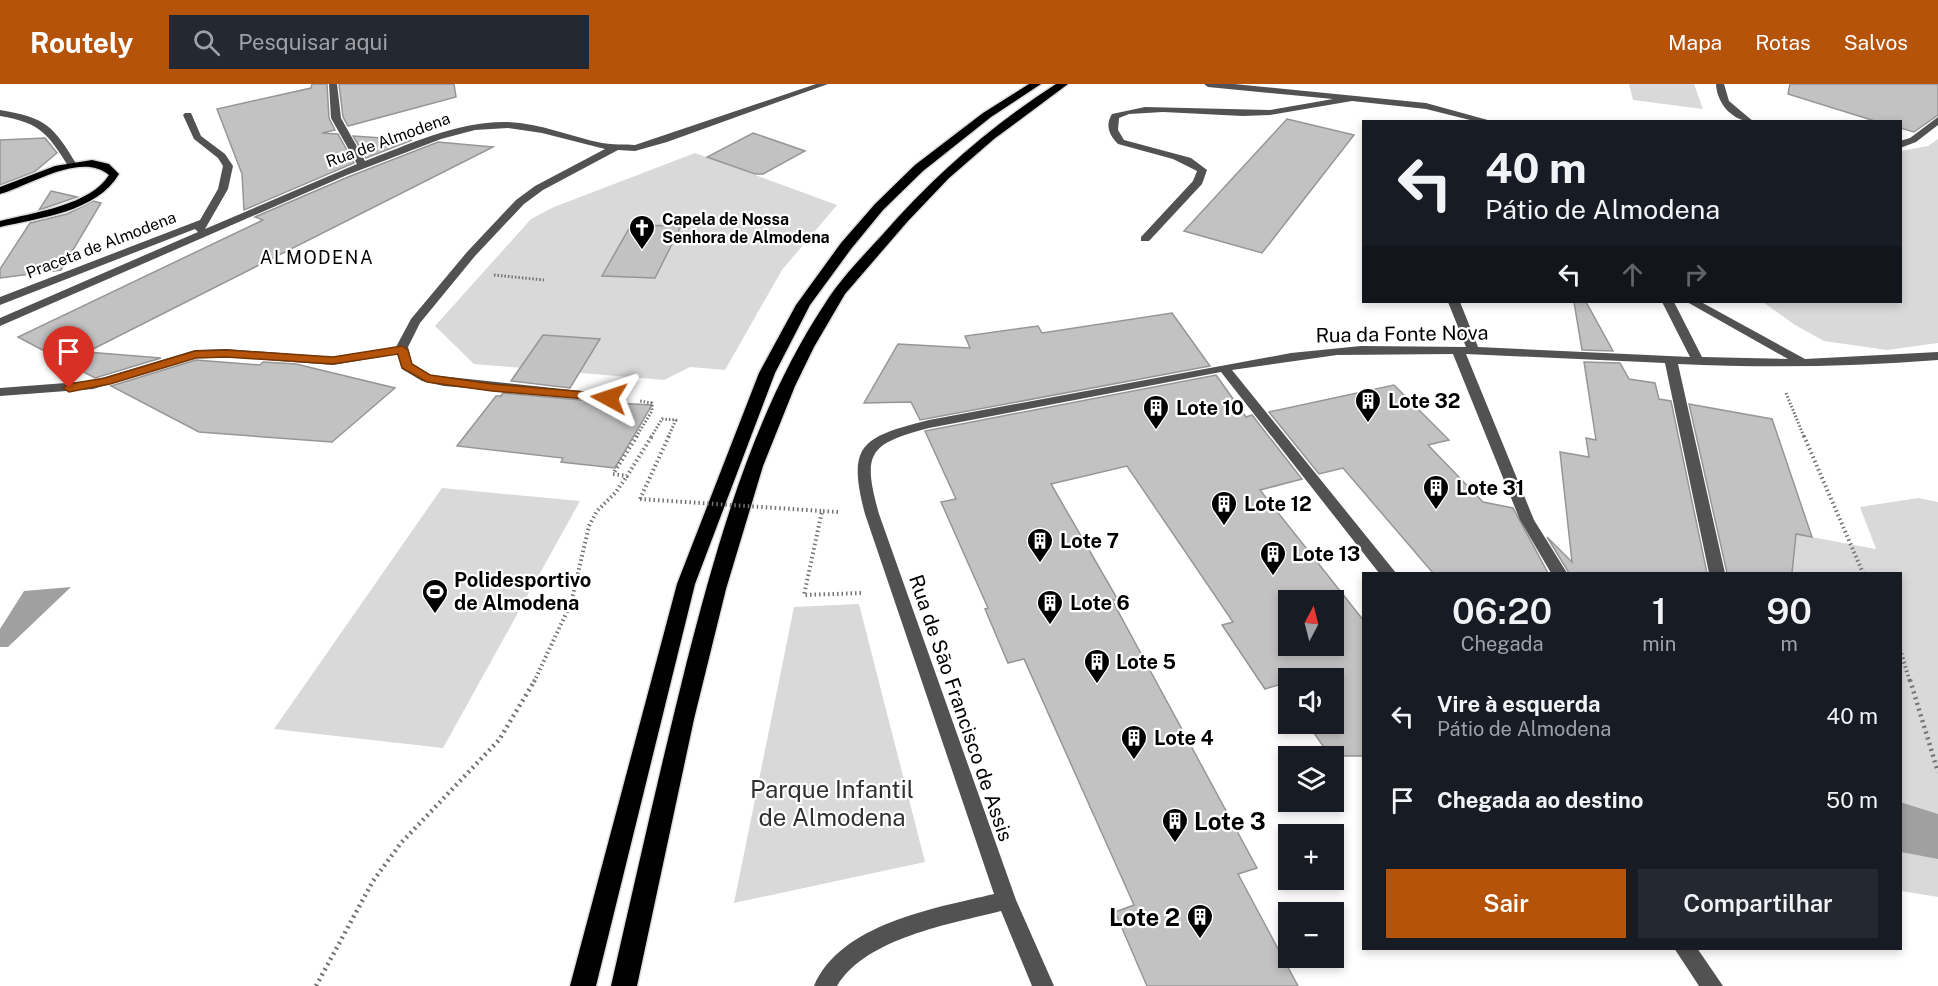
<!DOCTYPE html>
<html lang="pt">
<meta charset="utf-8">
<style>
body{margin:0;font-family:"Public Sans",sans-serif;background:#242831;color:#f1f3f6;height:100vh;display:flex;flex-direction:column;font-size:22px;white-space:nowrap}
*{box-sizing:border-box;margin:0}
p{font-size:20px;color:#9ea1a6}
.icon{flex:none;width:33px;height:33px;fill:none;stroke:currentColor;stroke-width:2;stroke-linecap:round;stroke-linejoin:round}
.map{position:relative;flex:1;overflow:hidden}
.panel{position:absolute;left:1362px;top:488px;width:540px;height:378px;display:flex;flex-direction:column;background:#171b24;border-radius:0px;box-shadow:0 3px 9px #0003}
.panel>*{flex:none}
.guide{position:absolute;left:1362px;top:36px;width:540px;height:183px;border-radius:0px;box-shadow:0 3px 9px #0003;background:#171b24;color:#f1f3f6;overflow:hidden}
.needle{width:39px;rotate:7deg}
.controls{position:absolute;left:1278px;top:506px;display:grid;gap:12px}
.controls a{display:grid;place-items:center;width:66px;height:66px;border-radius:0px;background:#171b24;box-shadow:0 3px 9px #0003;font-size:30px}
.pin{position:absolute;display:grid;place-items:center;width:51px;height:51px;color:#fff;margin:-62px -26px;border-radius:50% 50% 50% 0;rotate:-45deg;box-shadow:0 0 6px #0007}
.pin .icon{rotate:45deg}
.me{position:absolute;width:66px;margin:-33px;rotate:275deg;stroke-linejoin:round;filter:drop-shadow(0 0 4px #0008)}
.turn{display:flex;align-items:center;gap:21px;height:126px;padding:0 24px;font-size:27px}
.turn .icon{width:78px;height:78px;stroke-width:2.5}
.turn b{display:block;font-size:42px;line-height:51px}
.lanes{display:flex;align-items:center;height:57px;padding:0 24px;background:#0003;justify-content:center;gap:30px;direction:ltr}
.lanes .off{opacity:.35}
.eta{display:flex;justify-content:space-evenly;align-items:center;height:102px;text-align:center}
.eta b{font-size:36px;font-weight:600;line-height:42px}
.action{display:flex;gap:12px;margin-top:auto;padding:12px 24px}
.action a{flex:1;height:69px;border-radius:0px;background:#b45309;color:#fff;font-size:24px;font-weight:600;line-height:69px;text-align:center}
.action a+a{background:#242831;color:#f1f3f6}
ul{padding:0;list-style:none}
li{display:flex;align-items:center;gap:18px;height:84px;padding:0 24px}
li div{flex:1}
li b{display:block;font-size:22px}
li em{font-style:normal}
header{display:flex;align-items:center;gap:36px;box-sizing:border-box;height:84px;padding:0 30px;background:#b45309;color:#fff}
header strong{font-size:28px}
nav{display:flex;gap:33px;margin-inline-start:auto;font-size:21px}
.search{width:420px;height:54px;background:#242831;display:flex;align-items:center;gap:15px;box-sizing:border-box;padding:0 21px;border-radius:0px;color:#9ea1a6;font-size:22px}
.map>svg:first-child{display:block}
</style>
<header>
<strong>Routely</strong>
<div class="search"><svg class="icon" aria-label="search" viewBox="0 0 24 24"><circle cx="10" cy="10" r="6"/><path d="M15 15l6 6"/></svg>Pesquisar aqui</div>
<nav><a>Mapa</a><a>Rotas</a><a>Salvos</a></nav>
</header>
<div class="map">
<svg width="1938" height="902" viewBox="0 0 1938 902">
<rect width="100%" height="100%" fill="#fff"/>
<g fill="#d9d9d9">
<path d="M 1629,0 L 1694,0 L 1703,25 L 1633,16 Z"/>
<path d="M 1938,55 L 1938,259 L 1887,266 L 1824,257 L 1795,241 L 1763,218 L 1900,218 L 1901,67 L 1928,62 Z"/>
<path d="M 695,69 L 837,121 L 782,186 L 725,286 L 690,283 L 664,296 L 474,280 L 435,242 L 531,135 L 554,123 Z"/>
<path d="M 442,404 L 580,417 L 443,664 L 274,645 Z"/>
<path d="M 1918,414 L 1938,418 L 1938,813 L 1901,807 L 1900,489 L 1736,489 L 1726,437 L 1876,465 L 1860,423 Z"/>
<path d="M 859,520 L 925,778 L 734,819 L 794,523 Z"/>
</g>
<g fill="#a0a0a0">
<path d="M 71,503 L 8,563 L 0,563 L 0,545 L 24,507 Z"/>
<path d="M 1900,718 L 1938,730 L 1938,775 L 1901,768 Z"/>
</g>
<g fill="#c2c2c2" stroke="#969696" stroke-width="1.5" fill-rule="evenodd">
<path d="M 312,0 L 327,0 L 329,34 L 335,46 L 322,49 L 338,50 L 354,79 L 244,126 L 242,90 L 217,25 L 311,4 Z"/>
<path d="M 339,0 L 454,0 L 456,13 L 348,42 L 343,33 Z"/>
<path d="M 1790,0 L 1938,0 L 1938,31 L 1914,48 L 1900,44 L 1900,38 L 1878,38 L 1788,10 Z"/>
<path d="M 1287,35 L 1354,51 L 1262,169 L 1184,147 Z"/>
<path d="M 753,49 L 805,67 L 763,90 L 755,90 L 707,73 Z"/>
<path d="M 353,52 L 412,56 L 366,74 Z"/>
<path d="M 45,54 L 57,69 L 34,88 L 0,101 L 0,56 Z"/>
<path d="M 438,58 L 493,63 L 87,268 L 161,274 L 95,294 L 18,253 L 263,136 L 255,133 L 348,93 Z"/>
<path d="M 51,107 L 77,113 L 39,126 Z"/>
<path d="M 93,117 L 101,119 L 61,186 L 0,194 L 0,185 L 30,139 L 67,130 Z"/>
<path d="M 631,141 L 681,142 L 655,194 L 602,192 Z"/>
<path d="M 1574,218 L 1586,218 L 1613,267 L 1582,266 Z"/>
<path d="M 1172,229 L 1210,282 L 920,336 L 911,318 L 864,319 L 898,260 L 970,264 L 965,252 L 1038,242 L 1042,249 Z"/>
<path d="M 543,251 L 600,255 L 570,304 L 511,297 Z"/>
<path d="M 196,276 L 260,281 L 263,278 L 296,280 L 395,304 L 332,358 L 199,348 L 111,302 Z"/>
<path d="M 1584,278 L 1620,279 L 1629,295 L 1655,299 L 1659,315 L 1671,317 L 1707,489 L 1569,489 L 1547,453 L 1572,478 L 1560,368 L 1589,373 L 1586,354 L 1596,356 Z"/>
<path d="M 1216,291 L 1246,333 L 1252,331 L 1302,395 L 1260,406 L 1364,537 L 1364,672 L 1330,672 L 1307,639 L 1334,639 L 1334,594 L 1288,594 L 1288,611 L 1281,600 L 1265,605 L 1222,541 L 1233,538 L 1127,382 L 1051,400 L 1118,516 L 1112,516 L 1257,784 L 1238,790 L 1298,902 L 1147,902 L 1115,828 L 1134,821 L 1024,575 L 1008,579 L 985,525 L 988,524 L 941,418 L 956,415 L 925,347 ZM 1288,516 L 1334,516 L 1334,561 L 1288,561 Z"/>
<path d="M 1394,301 L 1449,356 L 1428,361 L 1483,418 L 1513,424 L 1548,489 L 1433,489 L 1343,384 L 1319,390 L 1269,328 Z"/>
<path d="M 503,309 L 614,319 L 652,321 L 615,384 L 561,378 L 563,374 L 457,362 L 496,312 L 501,312 Z"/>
<path d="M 1689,320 L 1772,335 L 1812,453 L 1796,450 L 1792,489 L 1727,489 Z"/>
</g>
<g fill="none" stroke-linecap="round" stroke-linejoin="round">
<defs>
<path id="major" d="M 92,76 L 109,80 L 119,90 C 97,128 39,134 0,143 L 0,137 C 32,129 91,121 109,91 C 81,67 29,102 0,110 L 0,103 L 55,82 Z"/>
<g id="highway">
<path d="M 1029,0 L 1041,0 L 991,33 L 923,87 L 883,126 L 851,165 L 810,221 L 775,289 L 695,500 L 596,902 L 570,902 L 677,500 L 759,289 L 796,221 L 841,159 L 875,120 L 915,81 L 983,29 Z"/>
<path d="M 1056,0 L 1068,0 L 994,55 L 949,94 L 908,137 L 845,210 L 814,263 L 795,302 L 763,382 L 726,505 L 694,635 L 637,902 L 611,902 C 636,793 660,685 687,577 C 719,453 755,325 826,218 C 842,193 863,172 883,150 C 934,92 991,42 1056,0 Z"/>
</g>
</defs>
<use href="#major" stroke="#dbdbdb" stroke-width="3"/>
<use href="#highway" stroke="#dbdbdb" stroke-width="3"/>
<g stroke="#747474" stroke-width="3" stroke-dasharray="1.5 2" stroke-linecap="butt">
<path d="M 494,191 L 544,196"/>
<path d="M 1786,309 L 1804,353"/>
<path d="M 636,353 L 652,327 L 652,319 L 640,317"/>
<path d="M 651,353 L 662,335 L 676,336 L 668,353"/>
</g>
<g stroke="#747474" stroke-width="4" stroke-dasharray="1.5 3" stroke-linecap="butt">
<path d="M 637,352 L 613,390 L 627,392 L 652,352"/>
<path d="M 1804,352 L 1863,489"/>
<path d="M 640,415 L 669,352"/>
<path d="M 838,428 L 822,427 L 804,511 L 863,509"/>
<path d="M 1900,565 L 1910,598"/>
<path d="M 534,598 L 571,519 L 589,442 L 597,427 L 616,408 L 627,392"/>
</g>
<g stroke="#747474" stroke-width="4.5" stroke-dasharray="2 4" stroke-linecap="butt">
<path d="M 1910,596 L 1938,688"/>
<path d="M 316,902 L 373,797 L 401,759 L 499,656 L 535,596"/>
</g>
<g fill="#525252" fill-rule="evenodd">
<path d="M 329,0 L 337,0 L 341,34 L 365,77 C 410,60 458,37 507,38 C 540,39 571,53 602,59 C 613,61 624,60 635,61 L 816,0 L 828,0 L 667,58 L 635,67 L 618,66 L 543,106 L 524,120 L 475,172 L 420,239 L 408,263 L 412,280 L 431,291 L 609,310 L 616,314 L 614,317 L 444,302 L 422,297 L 402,285 L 397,270 L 333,281 L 226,273 L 196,274 L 93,305 L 0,312 L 0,304 L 92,297 L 195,266 L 226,265 L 333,273 L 396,263 L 411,235 L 467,168 L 516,116 L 535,102 L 605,65 L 542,49 L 508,44 L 475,46 L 441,55 L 347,91 L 0,242 L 0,234 L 198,148 L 195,145 L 0,221 L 0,213 L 200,136 L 218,105 L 223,82 L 218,74 L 194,55 L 183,31 L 185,29 L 191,29 L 201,52 L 225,70 L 233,82 L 228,105 L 205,145 L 357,80 L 331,34 Z"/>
<path d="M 1204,0 L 1234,0 L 1426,19 L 1495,38 L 1478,38 L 1426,25 L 1352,17 L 1270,31 L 1243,32 L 1163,28 L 1129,30 L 1119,34 L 1118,46 L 1124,56 L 1191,74 L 1207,86 L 1202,100 L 1149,157 L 1141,157 L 1141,153 L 1193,97 L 1197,87 L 1173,75 L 1118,60 C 1109,51 1105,41 1112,30 L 1145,23 L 1270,26 L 1333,15 L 1208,3 Z"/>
<path d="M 1716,0 L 1724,0 L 1729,17 L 1754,38 C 1734,38 1717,21 1716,0 Z"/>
<path d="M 0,26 C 46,34 53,41 77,81 L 75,83 L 69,83 C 47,49 41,39 0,32 Z"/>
<path d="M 1938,33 L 1938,41 L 1916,58 L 1900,64 L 1900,57 L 1910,54 Z"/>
<path d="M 1448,218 L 1460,218 L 1478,263 L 1690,273 L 1662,218 L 1674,218 L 1702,273 L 1788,275 L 1687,218 L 1701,218 L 1805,275 L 1938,268 L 1938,276 C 1851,283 1765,284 1678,280 L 1725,489 L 1709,489 L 1665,279 L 1466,270 L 1534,436 L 1567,489 L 1551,489 L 1520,436 L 1453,270 L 1337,271 L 1232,286 L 1396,489 L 1379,489 L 1221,288 L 929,344 C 868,360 862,369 879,430 L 1016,816 L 1054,902 L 1032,902 L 1001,827 C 950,840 866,854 837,902 L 814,902 C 840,840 935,824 994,810 L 865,430 C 846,359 863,353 929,336 L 1291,269 L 1361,262 L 1466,263 Z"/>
<path d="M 1674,864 L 1697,864 L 1723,902 L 1699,902 Z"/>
</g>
<use href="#major" fill="#000" fill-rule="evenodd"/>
<use href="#highway" fill="#000" fill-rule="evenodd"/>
<path stroke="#747474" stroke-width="4" stroke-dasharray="1.5 3" stroke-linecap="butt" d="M 640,415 L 822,427"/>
</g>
<path fill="#b45309" stroke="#753606" stroke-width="1.5" d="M 402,262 L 408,266 L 412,280 L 430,291 L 492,300 L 609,310 L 615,314 L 609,317 L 492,307 L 427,298 L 402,284 L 398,270 L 333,280 L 226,273 L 196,274 L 110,300 L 69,308 L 63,304 L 69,300 L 105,294 L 195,267 L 226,266 L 333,273 Z"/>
<defs>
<symbol id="church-pin" viewBox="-11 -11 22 30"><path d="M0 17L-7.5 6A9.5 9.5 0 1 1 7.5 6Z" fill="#000" stroke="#fff"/><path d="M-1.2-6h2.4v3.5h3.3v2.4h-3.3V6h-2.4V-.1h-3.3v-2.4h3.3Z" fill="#fff"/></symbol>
<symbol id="building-pin" viewBox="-11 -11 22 30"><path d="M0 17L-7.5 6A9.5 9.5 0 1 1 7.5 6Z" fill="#000" stroke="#fff"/><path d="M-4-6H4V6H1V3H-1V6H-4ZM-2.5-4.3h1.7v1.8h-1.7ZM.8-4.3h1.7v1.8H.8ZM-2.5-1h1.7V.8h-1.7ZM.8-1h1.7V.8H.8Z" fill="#fff"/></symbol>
<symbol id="stadium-pin" viewBox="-11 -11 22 30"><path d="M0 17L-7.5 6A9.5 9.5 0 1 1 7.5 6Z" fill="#000" stroke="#fff"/><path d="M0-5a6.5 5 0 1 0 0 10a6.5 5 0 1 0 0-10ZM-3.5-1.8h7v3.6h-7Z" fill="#fff"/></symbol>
</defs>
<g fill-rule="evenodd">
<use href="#church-pin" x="627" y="129" width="30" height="40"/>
<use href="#building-pin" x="1353" y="302" width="30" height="40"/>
<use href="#building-pin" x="1141" y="309" width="30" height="40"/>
<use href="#building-pin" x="1421" y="389" width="30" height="40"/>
<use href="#building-pin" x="1209" y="405" width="30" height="40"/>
<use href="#building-pin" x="1025" y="442" width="30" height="40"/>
<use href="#building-pin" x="1258" y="455" width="30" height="40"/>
<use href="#stadium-pin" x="420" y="493" width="30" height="40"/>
<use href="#building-pin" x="1035" y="504" width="30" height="40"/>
<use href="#building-pin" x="1082" y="563" width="30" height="40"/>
<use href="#building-pin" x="1119" y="639" width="30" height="40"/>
<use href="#building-pin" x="1160" y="722" width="30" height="40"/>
<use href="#building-pin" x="1185" y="818" width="30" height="40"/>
</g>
<g text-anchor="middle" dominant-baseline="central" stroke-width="4.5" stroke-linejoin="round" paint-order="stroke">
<g font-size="16" fill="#000" stroke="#fff">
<text transform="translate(388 56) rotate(-20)">Rua de Almodena</text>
<text transform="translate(101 161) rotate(-21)">Praceta de Almodena</text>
</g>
<g font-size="16" font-weight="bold" fill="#000" stroke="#fff" text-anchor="start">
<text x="662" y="135">Capela de Nossa<tspan x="662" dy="18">Senhora de Almodena</tspan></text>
</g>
<g font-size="18" letter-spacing="1.5" fill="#000" stroke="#fff">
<text x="317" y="173">ALMODENA</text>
</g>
<g font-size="20" fill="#000" stroke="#fff">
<text transform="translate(1402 250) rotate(-1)">Rua da Fonte Nova</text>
<text transform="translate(961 624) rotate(71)">Rua de São Francisco de Assis</text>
</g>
<g font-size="20" font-weight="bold" fill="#000" stroke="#fff" text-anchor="start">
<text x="1388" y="317">Lote 32</text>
<text x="1176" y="324">Lote 10</text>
<text x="1456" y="404">Lote 31</text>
<text x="1244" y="420">Lote 12</text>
<text x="1060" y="457">Lote 7</text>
<text x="1292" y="470">Lote 13</text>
<text x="454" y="496">Polidesportivo<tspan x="454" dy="23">de Almodena</tspan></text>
<text x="1070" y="519">Lote 6</text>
<text x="1116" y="578">Lote 5</text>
<text x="1154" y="654">Lote 4</text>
</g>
<g font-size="24" fill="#303030" stroke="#fff">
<text x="832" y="705">Parque Infantil<tspan x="832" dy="28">de Almodena</tspan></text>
</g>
<g font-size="24" font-weight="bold" fill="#000" stroke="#fff" text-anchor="start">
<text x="1194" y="737">Lote 3</text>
<text x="1180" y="833" text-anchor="end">Lote 2</text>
</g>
</g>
</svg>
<div class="controls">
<a><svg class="needle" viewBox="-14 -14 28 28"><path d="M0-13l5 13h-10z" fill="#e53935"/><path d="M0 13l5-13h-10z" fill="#9ea1a6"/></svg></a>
<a><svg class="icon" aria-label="sound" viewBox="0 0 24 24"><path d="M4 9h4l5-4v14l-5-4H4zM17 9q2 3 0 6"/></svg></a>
<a><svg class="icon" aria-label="layers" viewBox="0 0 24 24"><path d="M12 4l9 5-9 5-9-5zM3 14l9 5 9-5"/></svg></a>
<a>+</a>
<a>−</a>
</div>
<div class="pin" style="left:69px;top:304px;background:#d93025"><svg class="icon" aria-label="arrive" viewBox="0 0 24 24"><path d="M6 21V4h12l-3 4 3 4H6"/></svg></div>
<svg class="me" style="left:609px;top:314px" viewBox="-20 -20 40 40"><path d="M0-17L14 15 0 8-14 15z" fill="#b45309" stroke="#fff" stroke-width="4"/></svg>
<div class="guide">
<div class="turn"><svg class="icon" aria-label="left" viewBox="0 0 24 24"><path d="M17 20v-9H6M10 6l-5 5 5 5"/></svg><div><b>40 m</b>Pátio de Almodena</div></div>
<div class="lanes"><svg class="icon" aria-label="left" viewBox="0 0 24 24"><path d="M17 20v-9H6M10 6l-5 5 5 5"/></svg><svg class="icon off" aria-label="ahead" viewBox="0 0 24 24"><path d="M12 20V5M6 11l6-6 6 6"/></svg><svg class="icon off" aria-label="right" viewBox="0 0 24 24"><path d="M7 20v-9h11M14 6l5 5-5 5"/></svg></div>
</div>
<section class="panel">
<div class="eta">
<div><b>06:20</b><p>Chegada</p></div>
<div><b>1</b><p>min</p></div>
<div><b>90</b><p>m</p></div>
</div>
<ul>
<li><svg class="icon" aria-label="left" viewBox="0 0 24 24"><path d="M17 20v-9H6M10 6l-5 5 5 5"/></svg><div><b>Vire à esquerda</b><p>Pátio de Almodena</p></div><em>40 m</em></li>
<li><svg class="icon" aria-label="arrive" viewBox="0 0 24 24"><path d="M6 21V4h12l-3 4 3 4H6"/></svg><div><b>Chegada ao destino</b></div><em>50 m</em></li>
</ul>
<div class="action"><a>Sair</a><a>Compartilhar</a></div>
</section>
</div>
